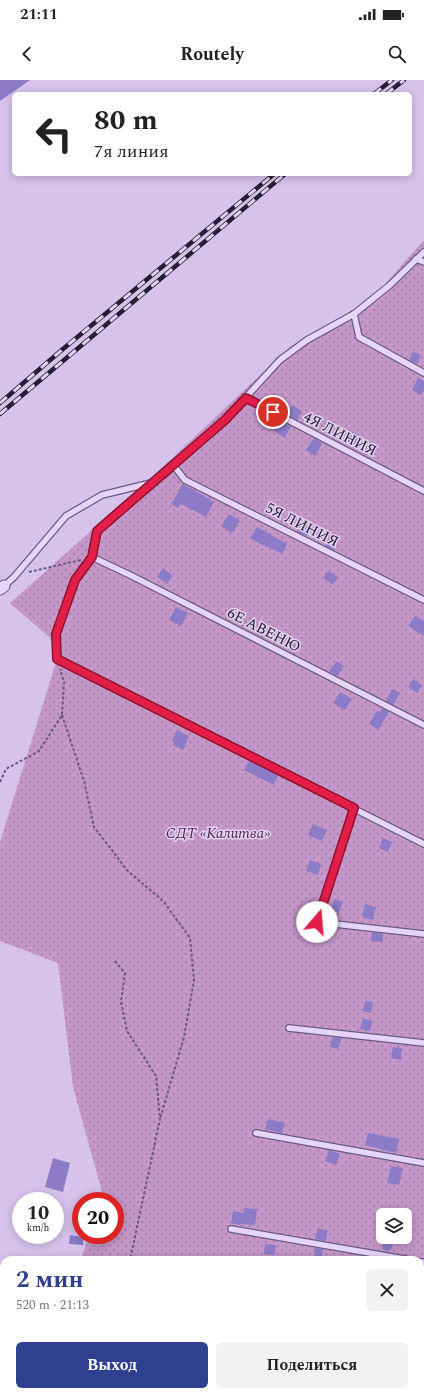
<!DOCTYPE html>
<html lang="ru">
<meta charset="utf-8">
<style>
body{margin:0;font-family:Spectral,serif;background:#f2f2f2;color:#222;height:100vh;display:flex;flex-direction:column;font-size:15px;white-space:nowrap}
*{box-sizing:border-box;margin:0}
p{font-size:13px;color:#767676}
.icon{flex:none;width:22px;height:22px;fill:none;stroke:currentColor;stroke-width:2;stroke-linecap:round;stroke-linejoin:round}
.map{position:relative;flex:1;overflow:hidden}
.sheet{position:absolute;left:0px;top:1176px;width:424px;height:140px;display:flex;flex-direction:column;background:#fff;border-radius:12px 12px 0 0;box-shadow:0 2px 10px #0003}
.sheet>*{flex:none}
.banner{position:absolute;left:12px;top:12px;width:400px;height:84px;border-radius:6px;box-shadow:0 2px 10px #0003;background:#fff;color:#222;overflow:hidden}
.fabs{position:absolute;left:376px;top:1128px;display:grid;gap:8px}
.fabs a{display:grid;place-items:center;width:36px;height:36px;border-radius:6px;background:#fff;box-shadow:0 2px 10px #0003;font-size:20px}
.speed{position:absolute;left:12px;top:1112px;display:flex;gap:8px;font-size:20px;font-weight:700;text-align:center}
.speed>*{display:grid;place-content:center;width:52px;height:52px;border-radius:50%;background:#fff;box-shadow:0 2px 10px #0003;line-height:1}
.speed small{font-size:10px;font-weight:400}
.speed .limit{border:6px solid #d22;background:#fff;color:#111}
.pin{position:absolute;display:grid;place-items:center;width:34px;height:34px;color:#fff;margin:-17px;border:2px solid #fff;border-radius:50%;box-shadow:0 1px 4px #0007}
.me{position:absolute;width:44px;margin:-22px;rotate:18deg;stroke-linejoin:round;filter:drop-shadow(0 0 3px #0008)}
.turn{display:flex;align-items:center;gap:14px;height:84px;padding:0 16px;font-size:18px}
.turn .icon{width:52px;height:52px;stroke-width:2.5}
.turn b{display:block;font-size:28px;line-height:34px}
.round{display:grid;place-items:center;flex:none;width:42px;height:42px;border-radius:6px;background:#f2f2f2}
.overview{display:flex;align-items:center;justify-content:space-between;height:68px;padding:0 16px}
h1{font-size:24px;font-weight:700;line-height:30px;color:#2f418e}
.primary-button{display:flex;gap:8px;margin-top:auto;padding:8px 16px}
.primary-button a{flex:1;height:46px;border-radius:6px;background:#2f418e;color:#fff;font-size:16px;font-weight:700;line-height:46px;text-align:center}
.primary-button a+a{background:#f2f2f2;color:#222}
.status{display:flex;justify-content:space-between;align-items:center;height:28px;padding:0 20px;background:#fff;direction:ltr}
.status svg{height:11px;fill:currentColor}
header{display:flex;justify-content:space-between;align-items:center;height:52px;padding:0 16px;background:#fff;font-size:18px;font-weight:700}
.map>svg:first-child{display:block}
</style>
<div class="status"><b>21:11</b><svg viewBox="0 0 49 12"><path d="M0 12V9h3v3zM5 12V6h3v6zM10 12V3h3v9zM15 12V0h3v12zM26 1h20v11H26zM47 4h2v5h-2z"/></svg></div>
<header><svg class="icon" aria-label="back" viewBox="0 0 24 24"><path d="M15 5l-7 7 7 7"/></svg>Routely<svg class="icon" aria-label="search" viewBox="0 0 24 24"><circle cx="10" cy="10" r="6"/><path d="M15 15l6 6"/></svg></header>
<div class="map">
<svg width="424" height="1316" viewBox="0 0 424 1316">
<defs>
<pattern id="garden-dots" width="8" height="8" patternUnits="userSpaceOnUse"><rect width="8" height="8" fill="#c497c8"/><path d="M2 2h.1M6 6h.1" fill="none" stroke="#9f7ba3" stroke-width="1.8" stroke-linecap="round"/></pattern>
</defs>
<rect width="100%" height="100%" fill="#d7c2eb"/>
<path fill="url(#garden-dots)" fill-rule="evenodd" d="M 424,160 L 424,1316 L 192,1316 L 178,1312 L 420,1312 L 420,1180 L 80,1180 L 90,1155 L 115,1155 L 115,1121 L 103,1121 L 104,1119 L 73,1007 L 58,883 L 0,861 L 0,762 L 57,579 L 50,558 L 10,523 L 155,394 L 291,266 L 365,227 ZM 383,1135 L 405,1135 L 405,1157 L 383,1157 Z"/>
<g fill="#8c7bc7">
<path d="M 0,0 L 30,0 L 0,21 Z"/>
<path d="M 413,272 L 421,275 L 417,284 L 409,280 Z"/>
<path d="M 418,298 L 424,301 L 424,310 L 421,315 L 412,310 Z"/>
<path d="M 292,325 L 302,331 L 297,340 L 286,334 Z"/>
<path d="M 261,330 L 280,344 L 282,341 L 291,347 L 284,358 L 256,337 Z"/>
<path d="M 352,351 L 361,357 L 353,368 L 345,362 Z"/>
<path d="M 314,358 L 322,364 L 315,376 L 306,370 Z"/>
<path d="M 183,404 L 214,422 L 206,437 L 181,424 L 178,428 L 171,424 Z"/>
<path d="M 229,434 L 240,441 L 232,453 L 221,446 Z"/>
<path d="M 302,443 L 311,448 L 307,456 L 297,452 Z"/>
<path d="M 257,447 L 287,464 L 282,474 L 264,465 L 264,466 L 250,458 Z"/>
<path d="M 330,456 L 338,460 L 333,470 L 325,466 Z"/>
<path d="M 163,488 L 173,496 L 167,504 L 157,497 Z"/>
<path d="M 328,491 L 338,497 L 333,505 L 323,498 Z"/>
<path d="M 176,527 L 188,533 L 181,546 L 169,540 Z"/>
<path d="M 415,536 L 424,541 L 424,556 L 408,546 Z"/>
<path d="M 337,581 L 344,586 L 337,596 L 329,591 Z"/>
<path d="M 413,599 L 422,605 L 417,613 L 408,607 Z"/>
<path d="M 392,609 L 400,613 L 393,625 L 386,621 Z"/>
<path d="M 340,612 L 352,619 L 345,630 L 333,623 Z"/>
<path d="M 382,628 L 389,632 L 378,650 L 369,644 L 377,631 L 380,632 Z"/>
<path d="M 177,650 L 189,656 L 183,670 L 173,665 L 175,662 L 172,661 Z"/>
<path d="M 249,681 L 278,695 L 274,705 L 244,690 Z"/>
<path d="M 313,744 L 327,750 L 322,761 L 308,755 Z"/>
<path d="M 383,758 L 392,762 L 388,772 L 379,768 Z"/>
<path d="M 310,780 L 321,784 L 318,795 L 306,791 Z"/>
<path d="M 334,819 L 343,822 L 339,833 L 331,830 Z"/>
<path d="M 365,824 L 376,827 L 373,840 L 362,837 Z"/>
<path d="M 372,852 L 383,854 L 383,862 L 371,861 Z"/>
<path d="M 365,921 L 373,922 L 371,933 L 363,931 Z"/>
<path d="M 363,938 L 373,941 L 370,951 L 360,949 Z"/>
<path d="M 333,957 L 342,958 L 338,969 L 330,967 Z"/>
<path d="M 393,967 L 402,968 L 401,980 L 391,978 Z"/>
<path d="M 268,1039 L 285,1043 L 282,1053 L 265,1049 Z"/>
<path d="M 368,1053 L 399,1059 L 396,1073 L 365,1065 Z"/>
<path d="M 329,1070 L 340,1074 L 336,1085 L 325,1081 Z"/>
<path d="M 53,1078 L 70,1083 L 63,1112 L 45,1107 Z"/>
<path d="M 391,1086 L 403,1088 L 399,1105 L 387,1103 Z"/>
<path d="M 244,1128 L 257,1129 L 255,1145 L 241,1144 L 240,1145 L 231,1143 L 233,1131 L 244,1133 Z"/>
<path d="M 318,1148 L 328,1151 L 325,1161 L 315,1159 Z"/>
<path d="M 70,1155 L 83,1157 L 83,1165 L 69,1164 Z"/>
<path d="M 384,1161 L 393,1164 L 390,1171 L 382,1169 Z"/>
<path d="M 265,1164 L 276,1165 L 275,1175 L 264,1174 Z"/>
<path d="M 315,1168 L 323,1169 L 321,1180 L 314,1180 Z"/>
</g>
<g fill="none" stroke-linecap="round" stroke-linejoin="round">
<defs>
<g id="service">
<path d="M 416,179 L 424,182"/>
<path d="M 354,234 L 359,257 L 424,293"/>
<path d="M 246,318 L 424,411"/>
<path d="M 174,386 L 185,400 L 424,520"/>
<path d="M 155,402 L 122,428 L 97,451 L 92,477 L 75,500 L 56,554 L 57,579 L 424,764"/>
<path d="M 92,477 L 132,496 L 424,645"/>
<path d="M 4,506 L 14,497 L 66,436 L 102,415 L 155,402 L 174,386 L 183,375 L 225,340 L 280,280 L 307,260 L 354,234 L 390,205 L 424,172"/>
<path d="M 353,728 L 317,842 L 424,854"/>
<path d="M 289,948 L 424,963"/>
<path d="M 256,1053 L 424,1083"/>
<path d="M 231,1149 L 410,1180"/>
<path d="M 420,1182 L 424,1182"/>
<path d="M 223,1312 L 238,1316"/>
<path d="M 60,1316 L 64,1312"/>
</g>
<g id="minor">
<path d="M 0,509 L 4,506"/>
<path d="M 420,1301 L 424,1290"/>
<path d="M 414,1316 L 415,1312"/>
</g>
</defs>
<use href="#service" stroke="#695b83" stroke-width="8"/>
<use href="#minor" stroke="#695b83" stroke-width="13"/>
<g stroke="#695b83" stroke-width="2" stroke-dasharray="3 2" stroke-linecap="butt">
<path d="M 29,492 L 81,480"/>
<path d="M 62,635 L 84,701 L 94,747 L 127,790 L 164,822 L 190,858 L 194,900 L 184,957 L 160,1039"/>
<path d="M 0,702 L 6,689 L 39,671 L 62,635 L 64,602 L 60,589"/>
<path d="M 115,881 L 125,893 L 121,922 L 127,951 L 156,996 L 160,1039 L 130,1180"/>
</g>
<use href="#service" stroke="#e6d5f6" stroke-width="5.5"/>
<use href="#minor" stroke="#e6d5f6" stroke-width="11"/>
<defs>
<g id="rail">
<path d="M 374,14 L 392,0"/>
<path d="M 386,14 L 404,0"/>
<path d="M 0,323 L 63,269 L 274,94"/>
<path d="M 0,334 L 285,94"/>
</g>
</defs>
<use href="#rail" stroke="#251e34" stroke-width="4.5"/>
<use href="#rail" stroke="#e3d1f3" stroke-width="3" stroke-dasharray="9" stroke-linecap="butt"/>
</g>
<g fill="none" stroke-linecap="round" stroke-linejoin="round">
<defs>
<path id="route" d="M 273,332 L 246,318 L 225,340 L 97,451 L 92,477 L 75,500 L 56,554 L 57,579 L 354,728 L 317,842"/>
</defs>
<use href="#route" stroke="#92132f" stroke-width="10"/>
<use href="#route" stroke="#e11d48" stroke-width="7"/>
</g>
<g text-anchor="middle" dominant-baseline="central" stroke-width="3" stroke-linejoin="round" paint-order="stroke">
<g font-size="15" fill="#251e34" stroke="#e3d1f3">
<text transform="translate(340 354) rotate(27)">4Я ЛИНИЯ</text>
<text transform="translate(302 445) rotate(27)">5Я ЛИНИЯ</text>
<text transform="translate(264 550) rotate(27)">6Е АВЕНЮ</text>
</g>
<g font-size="15" font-style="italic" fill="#4f264d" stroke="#e3d1f3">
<text x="218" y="753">СДТ «Калитва»</text>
</g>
</g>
</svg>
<div class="fabs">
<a><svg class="icon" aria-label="layers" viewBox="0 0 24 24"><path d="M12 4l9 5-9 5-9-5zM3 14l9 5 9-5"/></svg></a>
</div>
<div class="speed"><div>10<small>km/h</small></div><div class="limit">20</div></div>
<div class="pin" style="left:273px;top:332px;background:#d93025"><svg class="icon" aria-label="arrive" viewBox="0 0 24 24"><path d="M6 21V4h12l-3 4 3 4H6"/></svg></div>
<svg class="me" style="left:317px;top:842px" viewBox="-20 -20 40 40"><circle r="19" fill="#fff"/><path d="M0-13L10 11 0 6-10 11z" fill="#e11d48"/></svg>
<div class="banner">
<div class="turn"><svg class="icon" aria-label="left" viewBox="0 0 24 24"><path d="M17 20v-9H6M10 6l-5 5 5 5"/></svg><div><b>80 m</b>7я линия</div></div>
</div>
<section class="sheet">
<div class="overview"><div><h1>2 мин</h1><p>520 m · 21:13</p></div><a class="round"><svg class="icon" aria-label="close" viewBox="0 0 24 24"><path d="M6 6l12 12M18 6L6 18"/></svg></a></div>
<div class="primary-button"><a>Выход</a><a>Поделиться</a></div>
</section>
</div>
